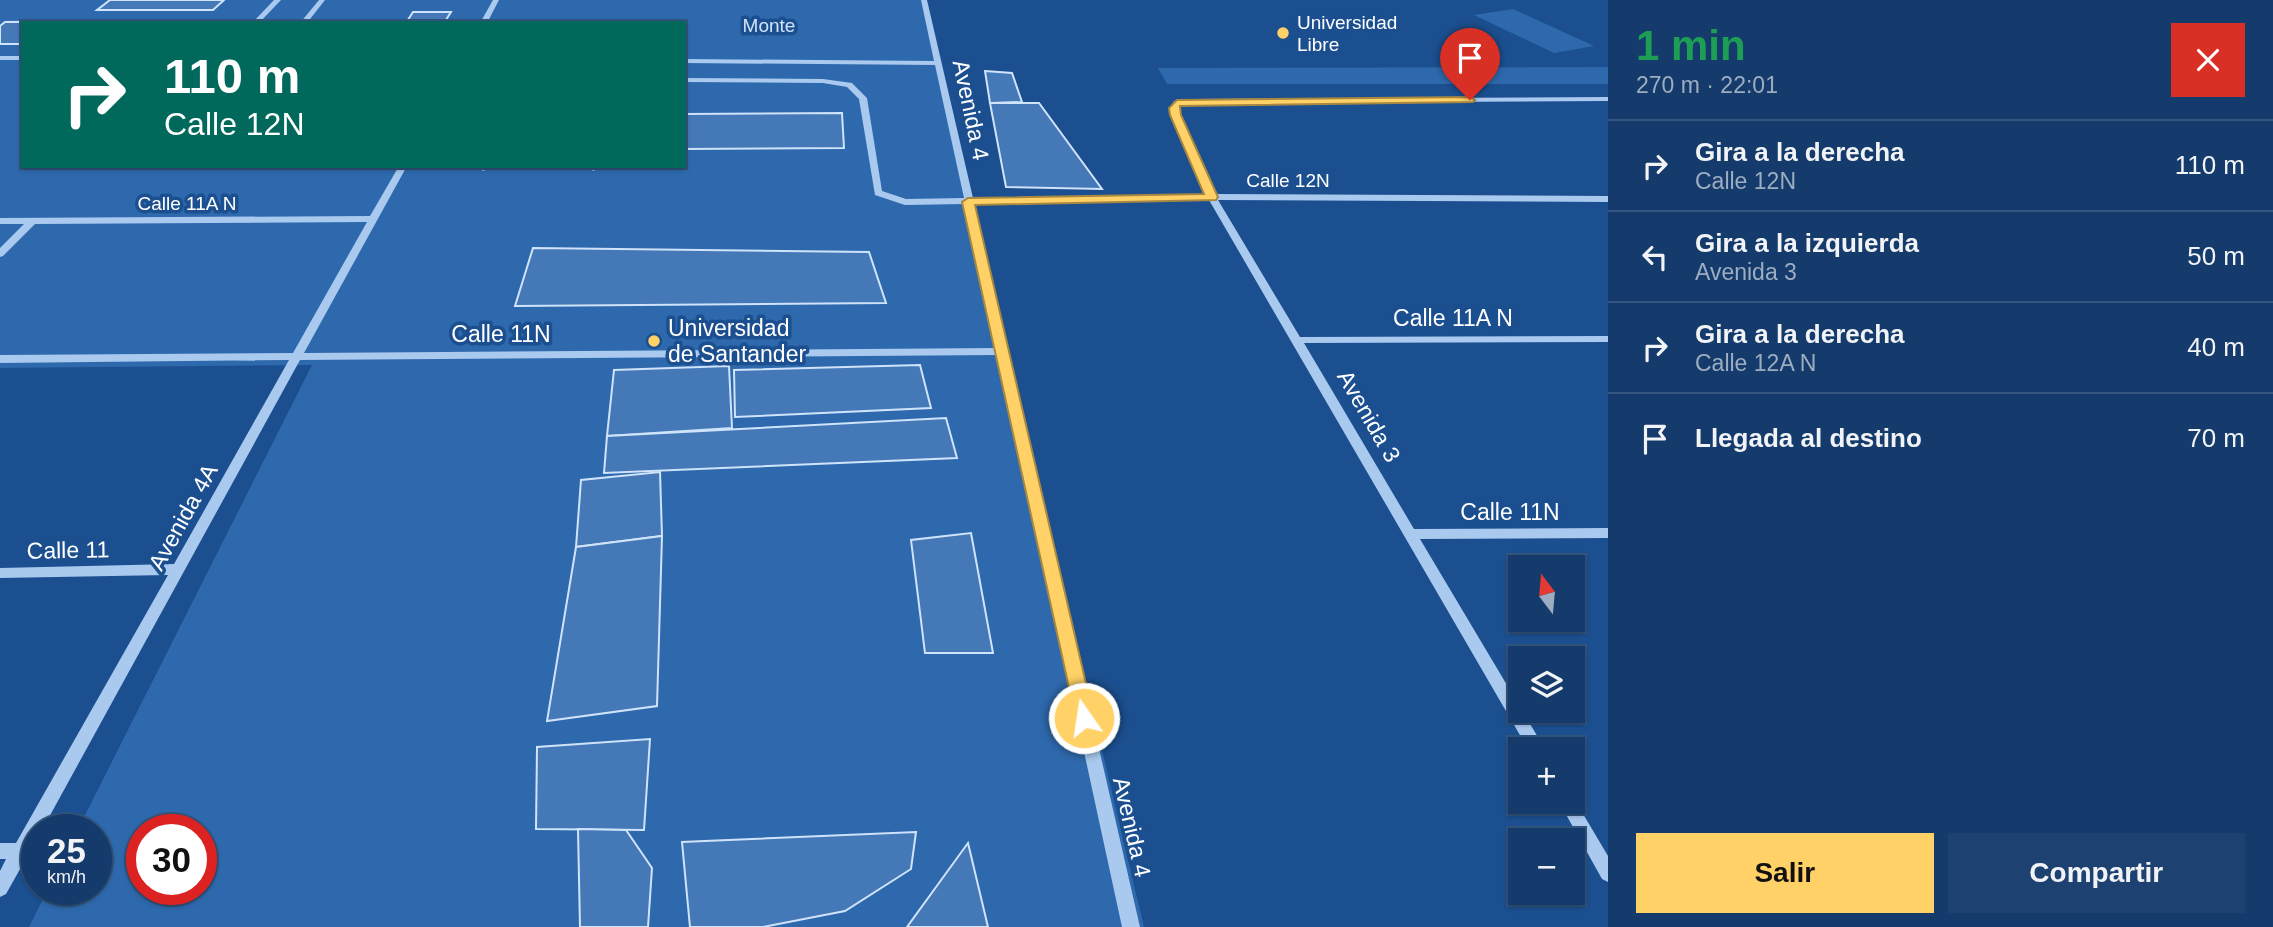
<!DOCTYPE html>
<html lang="es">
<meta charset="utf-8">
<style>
body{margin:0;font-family:Helvetica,sans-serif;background:#1d4271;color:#f1f3f6;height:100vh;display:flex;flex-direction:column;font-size:26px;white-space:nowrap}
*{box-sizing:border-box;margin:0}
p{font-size:23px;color:#9dadc1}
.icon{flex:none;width:38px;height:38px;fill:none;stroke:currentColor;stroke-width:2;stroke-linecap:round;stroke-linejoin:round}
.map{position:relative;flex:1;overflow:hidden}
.panel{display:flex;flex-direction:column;background:#143b6b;width:665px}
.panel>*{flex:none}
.top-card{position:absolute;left:21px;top:21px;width:665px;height:147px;border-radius:0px;box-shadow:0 2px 5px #0004,0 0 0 2px #33557e;background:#00695c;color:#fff;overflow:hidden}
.needle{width:46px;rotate:344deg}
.buttons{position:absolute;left:1508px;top:555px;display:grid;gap:14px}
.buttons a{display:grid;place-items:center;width:77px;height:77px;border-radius:0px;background:#143b6b;box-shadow:0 2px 5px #0004,0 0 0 2px #33557e;font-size:35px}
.speed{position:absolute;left:21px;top:814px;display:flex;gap:14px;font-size:35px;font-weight:700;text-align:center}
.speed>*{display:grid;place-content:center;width:91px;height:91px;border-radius:50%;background:#143b6b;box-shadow:0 2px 5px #0004,0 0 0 2px #33557e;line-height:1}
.speed small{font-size:18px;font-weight:400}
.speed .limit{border:10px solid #d22;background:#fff;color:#111}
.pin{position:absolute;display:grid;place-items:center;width:60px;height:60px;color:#fff;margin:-72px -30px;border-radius:50% 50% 50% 0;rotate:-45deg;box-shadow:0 0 7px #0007}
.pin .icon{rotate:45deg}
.me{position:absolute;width:77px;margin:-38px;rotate:347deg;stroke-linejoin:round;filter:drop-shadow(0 0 5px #0008)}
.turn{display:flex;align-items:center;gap:24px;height:147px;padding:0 28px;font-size:32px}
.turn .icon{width:91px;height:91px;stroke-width:2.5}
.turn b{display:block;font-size:49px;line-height:60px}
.round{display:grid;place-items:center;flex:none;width:74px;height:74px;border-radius:0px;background:#1d4271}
.summary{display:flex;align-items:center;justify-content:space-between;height:119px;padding:0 28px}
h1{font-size:42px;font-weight:700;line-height:52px;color:#1e9e55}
.action{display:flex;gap:14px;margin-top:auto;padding:14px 28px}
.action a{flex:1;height:80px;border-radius:0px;background:#ffd166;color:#111;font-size:28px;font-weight:700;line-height:80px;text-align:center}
.action a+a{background:#1d4271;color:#f1f3f6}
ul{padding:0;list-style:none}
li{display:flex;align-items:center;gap:21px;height:91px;padding:0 28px;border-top:2px solid #33557e}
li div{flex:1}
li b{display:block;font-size:26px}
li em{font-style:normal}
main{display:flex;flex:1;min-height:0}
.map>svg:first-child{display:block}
</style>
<main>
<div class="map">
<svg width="1608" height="927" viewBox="0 0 1608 927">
<rect width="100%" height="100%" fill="#1b4f8f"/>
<g fill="#2e69ad" fill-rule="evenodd">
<path d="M 0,0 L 924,0 L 1144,927 L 29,927 L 48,889 L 96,889 L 96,830 L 78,829 L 312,365 L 0,368 ZM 23,23 L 684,23 L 684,166 L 23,166 ZM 142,830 L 201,830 L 201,889 L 142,889 Z"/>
<path d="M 1513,9 L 1594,46 L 1554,53 L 1474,15 Z"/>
<path d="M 1608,67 L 1608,84 L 1167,84 L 1158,68 Z"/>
</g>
<g fill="#4478b7" stroke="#cfe3fa" stroke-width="2">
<path d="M 110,0 L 224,0 L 213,10 L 97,10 Z"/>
<path d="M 413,12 L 451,12 L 444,23 L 406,23 Z"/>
<path d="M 207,20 L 204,23 L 23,23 L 23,44 L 0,44 L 0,26 L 5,22 Z"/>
<path d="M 985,71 L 1012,73 L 1022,102 L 990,103 Z"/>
<path d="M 990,103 L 1039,103 L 1102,189 L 1006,187 Z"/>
<path d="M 842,113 L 844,148 L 684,149 L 684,114 Z"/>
<path d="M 533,248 L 869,252 L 886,303 L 515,306 Z"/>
<path d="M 920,365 L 931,408 L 735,417 L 734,370 Z"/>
<path d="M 729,366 L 732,428 L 607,436 L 614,370 Z"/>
<path d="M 946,418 L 957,458 L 604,473 L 607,436 Z"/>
<path d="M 660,472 L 662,536 L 576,547 L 581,480 Z"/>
<path d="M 971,533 L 993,653 L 925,653 L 911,540 Z"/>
<path d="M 662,536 L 657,706 L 547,721 L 576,547 Z"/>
<path d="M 650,739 L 644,830 L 536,829 L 537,747 Z"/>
<path d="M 578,829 L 626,830 L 652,868 L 648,927 L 580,927 Z"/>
<path d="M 916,832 L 911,869 L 845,911 L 763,927 L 690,927 L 682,842 Z"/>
<path d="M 968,843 L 988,927 L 907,927 Z"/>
</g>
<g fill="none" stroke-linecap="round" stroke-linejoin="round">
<g fill="#a9c9ee" fill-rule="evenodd">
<path d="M 274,0 L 281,0 L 259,23 L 252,23 Z"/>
<path d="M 319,0 L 325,0 L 307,23 L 300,23 Z"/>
<path d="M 493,0 L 499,0 L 487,23 L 480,23 Z"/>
<path d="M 921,0 L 927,0 L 973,198 L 1206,194 L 1170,108 L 1174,101 L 1193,99 L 1608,97 L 1608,101 L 1193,103 L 1180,105 L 1178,108 L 1215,194 L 1608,196 L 1608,202 L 1218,200 L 1300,337 L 1608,336 L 1608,342 L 1304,343 L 1414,529 L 1608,528 L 1608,538 L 1420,539 L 1545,749 L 1528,749 L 1209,200 L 974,204 L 1140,927 L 1122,927 L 998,355 L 300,360 L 42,830 L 37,830 L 37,839 L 6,894 L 0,897 L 0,871 L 6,859 L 0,859 L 0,843 L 16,843 L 168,575 L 0,578 L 0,568 L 174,564 L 289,360 L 0,363 L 0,355 L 293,353 L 367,222 L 35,224 L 3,256 L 0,257 L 0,248 L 24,224 L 0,224 L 0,218 L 370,216 L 399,166 L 407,166 L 304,353 L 996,348 L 965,204 L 905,205 L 875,195 L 859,99 L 847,87 L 823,83 L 684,82 L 684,78 L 823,79 L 852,83 L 867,98 L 882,191 L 906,199 L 964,198 L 935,65 L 684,63 L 684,59 L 934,61 Z"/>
<rect x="0" y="56" width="23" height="4"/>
<path d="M 481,166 L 489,166 L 484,171 L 481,170 Z"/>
<path d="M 591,166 L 599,166 L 594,171 L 591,170 Z"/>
<path d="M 1573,797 L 1608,856 L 1608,882 L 1602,879 L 1559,802 L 1573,802 Z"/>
</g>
</g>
<path fill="#ffd166" stroke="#a68842" stroke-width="2" d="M 1470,97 L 1475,100 L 1473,102 L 1180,106 L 1181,115 L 1218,197 L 1216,200 L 975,205 L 1094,718 L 1091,724 L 1084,727 L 1077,724 L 962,202 L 968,198 L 1204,194 L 1170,115 L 1169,108 L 1177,100 Z"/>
<g fill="#ffd166" stroke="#1b4f8f" stroke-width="2.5">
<circle cx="1283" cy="33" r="7"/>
<circle cx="654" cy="341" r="7"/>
</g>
<g text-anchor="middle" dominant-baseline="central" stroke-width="7" stroke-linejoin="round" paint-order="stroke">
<g font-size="19" fill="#fff" stroke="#1b4f8f" text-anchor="start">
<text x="1297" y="22">Universidad<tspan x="1297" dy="22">Libre</tspan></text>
</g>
<g font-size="19" fill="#cfe3fa" stroke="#1b4f8f">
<text x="769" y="25">Monte</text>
</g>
<g font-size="19" fill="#fff" stroke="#1b4f8f">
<text x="1288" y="180">Calle 12N</text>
<text x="187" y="203">Calle 11A N</text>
</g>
<g font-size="23" fill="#fff" stroke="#1b4f8f">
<text transform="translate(971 110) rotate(78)">Avenida 4</text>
<text x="1453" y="318">Calle 11A N</text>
<text x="501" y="334">Calle 11N</text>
<text transform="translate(1369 416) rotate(60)">Avenida 3</text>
<text x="1510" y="512">Calle 11N</text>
<text transform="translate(183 517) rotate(-61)">Avenida 4A</text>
<text transform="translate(68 550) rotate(-1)">Calle 11</text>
<text transform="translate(1132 827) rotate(77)">Avenida 4</text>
</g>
<g font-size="23" fill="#fff" stroke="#1b4f8f" text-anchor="start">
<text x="668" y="328">Universidad<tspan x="668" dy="26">de Santander</tspan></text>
</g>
</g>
</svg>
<div class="buttons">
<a><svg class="needle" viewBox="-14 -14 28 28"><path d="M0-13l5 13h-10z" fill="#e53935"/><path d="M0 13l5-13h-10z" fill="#9dadc1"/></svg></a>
<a><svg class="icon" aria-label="layers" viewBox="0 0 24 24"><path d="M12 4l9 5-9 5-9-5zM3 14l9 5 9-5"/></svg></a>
<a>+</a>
<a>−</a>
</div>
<div class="speed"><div>25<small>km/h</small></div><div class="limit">30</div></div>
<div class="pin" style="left:1470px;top:100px;background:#d93025"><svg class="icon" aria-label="arrive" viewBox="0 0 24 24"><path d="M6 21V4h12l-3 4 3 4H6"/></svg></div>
<svg class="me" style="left:1084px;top:718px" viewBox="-20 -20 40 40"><circle r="17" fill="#ffd166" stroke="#fff" stroke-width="3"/><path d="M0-11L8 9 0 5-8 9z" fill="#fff"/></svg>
<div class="top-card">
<div class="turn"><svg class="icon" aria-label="right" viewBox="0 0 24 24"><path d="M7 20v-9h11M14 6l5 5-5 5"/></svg><div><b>110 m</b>Calle 12N</div></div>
</div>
</div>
<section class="panel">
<div class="summary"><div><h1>1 min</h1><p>270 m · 22:01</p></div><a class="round" style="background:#d93025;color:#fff"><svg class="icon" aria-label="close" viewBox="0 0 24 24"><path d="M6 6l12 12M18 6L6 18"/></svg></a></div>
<ul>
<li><svg class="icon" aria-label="right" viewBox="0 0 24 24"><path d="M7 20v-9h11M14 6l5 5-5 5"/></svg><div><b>Gira a la derecha</b><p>Calle 12N</p></div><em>110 m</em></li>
<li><svg class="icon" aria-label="left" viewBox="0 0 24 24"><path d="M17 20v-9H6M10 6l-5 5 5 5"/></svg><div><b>Gira a la izquierda</b><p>Avenida 3</p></div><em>50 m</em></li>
<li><svg class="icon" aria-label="right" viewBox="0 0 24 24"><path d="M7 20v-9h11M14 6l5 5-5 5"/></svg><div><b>Gira a la derecha</b><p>Calle 12A N</p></div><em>40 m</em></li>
<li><svg class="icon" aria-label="arrive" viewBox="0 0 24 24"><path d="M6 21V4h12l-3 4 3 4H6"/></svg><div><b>Llegada al destino</b></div><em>70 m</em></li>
</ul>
<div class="action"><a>Salir</a><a>Compartir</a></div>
</section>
</main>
